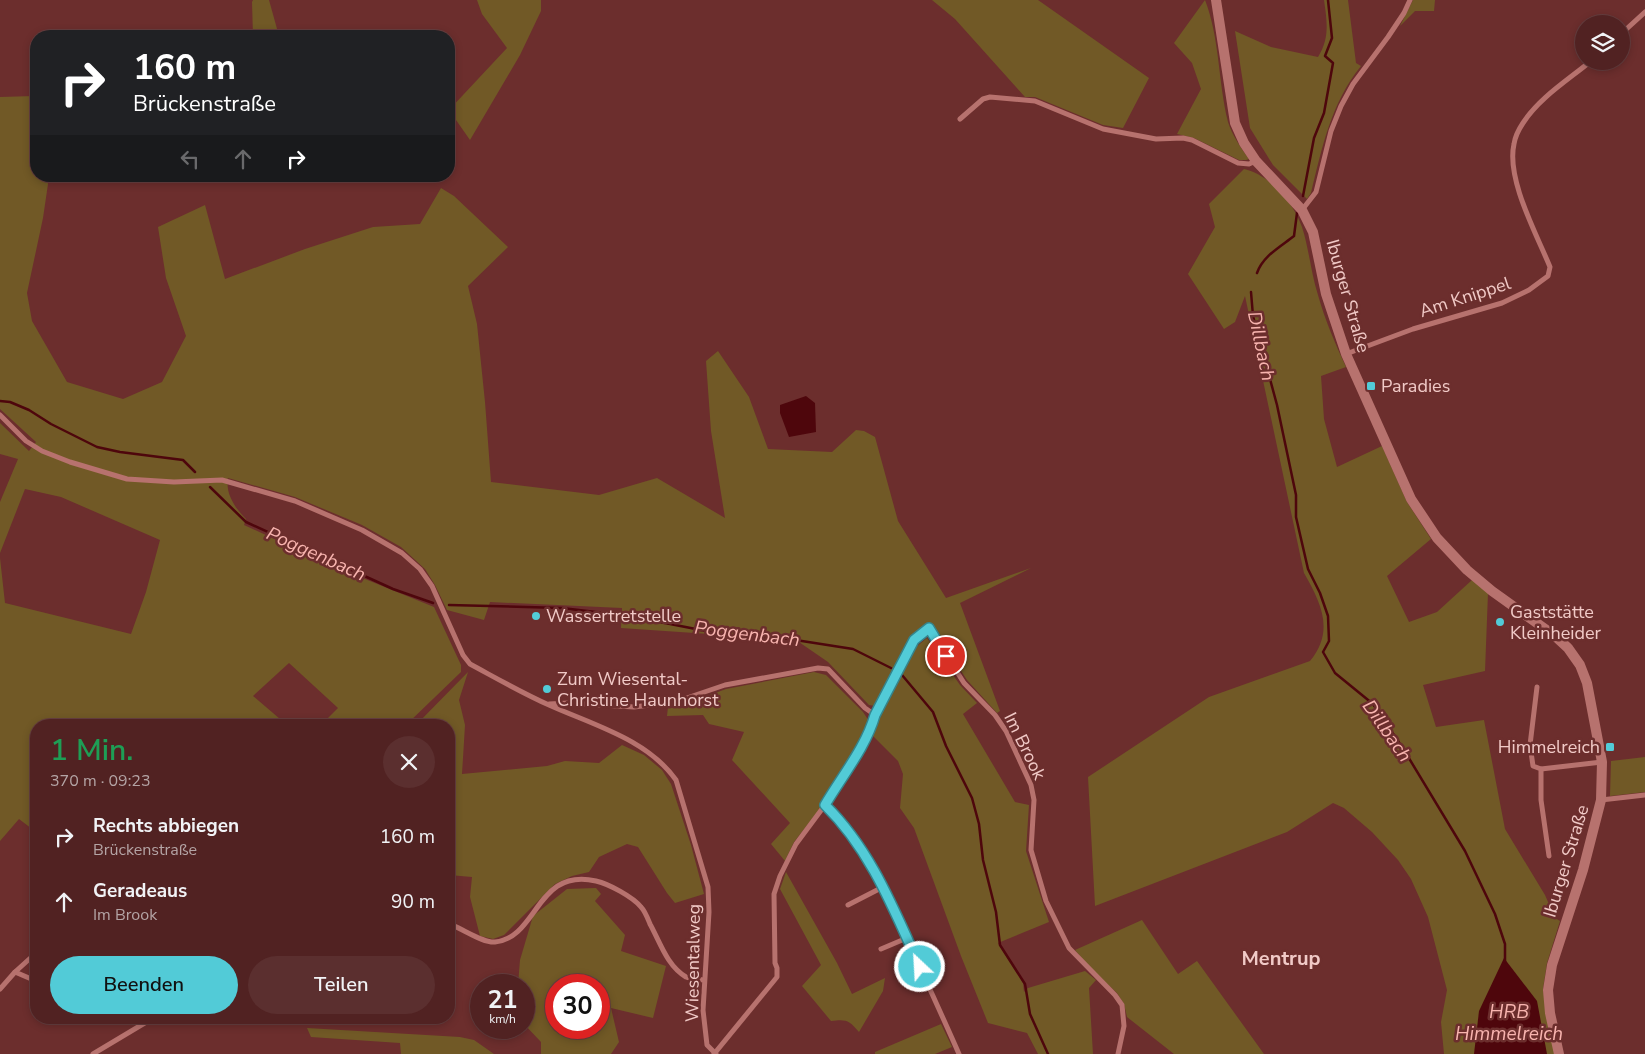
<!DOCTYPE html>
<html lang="de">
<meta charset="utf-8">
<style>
body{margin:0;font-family:"Nunito Sans",sans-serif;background:#5b2f2f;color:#f1f3f6;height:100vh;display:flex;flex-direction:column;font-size:19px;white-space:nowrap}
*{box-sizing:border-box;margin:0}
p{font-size:16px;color:#b4a4a5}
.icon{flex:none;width:28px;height:28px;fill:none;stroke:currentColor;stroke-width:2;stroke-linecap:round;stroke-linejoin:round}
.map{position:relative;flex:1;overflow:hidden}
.panel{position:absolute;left:30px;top:719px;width:425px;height:305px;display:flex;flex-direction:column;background:#512222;border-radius:20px;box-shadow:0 2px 8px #0003,0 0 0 1px #673f40}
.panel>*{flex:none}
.guide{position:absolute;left:30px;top:30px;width:425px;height:152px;border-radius:20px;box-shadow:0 2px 8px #0003,0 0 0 1px #673f40;background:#202124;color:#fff;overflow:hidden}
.controls{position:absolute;left:1575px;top:15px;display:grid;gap:10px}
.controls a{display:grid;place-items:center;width:55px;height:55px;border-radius:50%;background:#512222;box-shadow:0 2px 8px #0003,0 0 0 1px #673f40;font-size:25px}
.speed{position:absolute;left:470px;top:974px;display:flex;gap:10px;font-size:25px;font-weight:700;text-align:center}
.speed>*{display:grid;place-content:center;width:65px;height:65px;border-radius:50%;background:#512222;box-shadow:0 2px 8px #0003,0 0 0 1px #673f40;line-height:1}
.speed small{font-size:12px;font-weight:400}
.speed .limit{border:8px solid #d22;background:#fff;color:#111}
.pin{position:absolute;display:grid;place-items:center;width:42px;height:42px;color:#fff;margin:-21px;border:2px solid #fff;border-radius:50%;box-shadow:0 1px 5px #0007}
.me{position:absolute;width:55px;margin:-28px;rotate:335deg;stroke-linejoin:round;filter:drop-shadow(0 0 4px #0008)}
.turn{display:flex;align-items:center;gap:18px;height:105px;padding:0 20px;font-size:22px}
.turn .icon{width:65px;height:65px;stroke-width:2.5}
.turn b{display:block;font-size:35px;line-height:42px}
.lanes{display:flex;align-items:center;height:48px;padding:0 20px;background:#0003;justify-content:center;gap:25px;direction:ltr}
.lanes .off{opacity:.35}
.round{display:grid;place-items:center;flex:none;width:52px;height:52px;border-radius:26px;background:#5b2f2f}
.summary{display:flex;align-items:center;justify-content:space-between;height:85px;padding:0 20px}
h1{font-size:30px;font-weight:600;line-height:38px;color:#1e9e55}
.action{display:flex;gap:10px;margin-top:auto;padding:10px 20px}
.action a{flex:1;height:58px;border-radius:30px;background:#52cbd7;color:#111;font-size:20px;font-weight:600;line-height:58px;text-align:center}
.action a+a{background:#5b2f2f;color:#f1f3f6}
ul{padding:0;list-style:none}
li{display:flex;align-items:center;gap:15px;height:65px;padding:0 20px}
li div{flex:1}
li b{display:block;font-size:19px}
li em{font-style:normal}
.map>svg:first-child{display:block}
</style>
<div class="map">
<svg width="1645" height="1054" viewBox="0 0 1645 1054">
<rect width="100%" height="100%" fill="#6c2e2d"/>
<g fill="#715926" fill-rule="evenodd">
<path d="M 253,0 L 269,0 L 279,36 L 253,36 L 252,2 Z"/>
<path d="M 477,0 L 541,0 L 541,11 L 520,55 L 470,140 L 449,110 L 507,48 L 482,14 Z"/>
<path d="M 932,0 L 1038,0 L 1149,78 L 1123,128 L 1103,125 L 1035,97 L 1025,97 L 955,19 Z"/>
<path d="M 1205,0 C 1220,39 1218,81 1228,122 C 1232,135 1241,148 1249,159 L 1246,160 L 1239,160 L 1194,138 L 1177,134 L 1201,89 L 1192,63 L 1174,43 Z"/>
<path d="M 1324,0 L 1348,0 L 1356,63 L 1361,66 C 1331,103 1322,148 1311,193 L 1307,199 L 1273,165 L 1250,128 L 1235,31 L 1271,47 L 1318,57 C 1330,38 1327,21 1324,0 Z"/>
<path d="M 1413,0 L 1435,0 L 1434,11 L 1415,11 L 1400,26 Z"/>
<path d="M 34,96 L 36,108 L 36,176 L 47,176 L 48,184 L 43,218 L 27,293 L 32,321 L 67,382 L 123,399 L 162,382 L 186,336 L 166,278 L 158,227 L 205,205 L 225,279 L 305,249 L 373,227 L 420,224 L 441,188 L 454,196 L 508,247 L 468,286 L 477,324 L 485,402 L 491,482 L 599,495 L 657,478 L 725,518 L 711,431 L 706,361 L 718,351 L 749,397 L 768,449 L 832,452 L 856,430 L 864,431 L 875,437 L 898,521 L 946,598 L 1031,568 L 960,603 L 1000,711 L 997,713 L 967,680 L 930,624 L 913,635 L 875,706 L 869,705 L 828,662 L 796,640 L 621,628 L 622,608 L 490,602 L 484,620 L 447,610 L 435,585 L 425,569 L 401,547 L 362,525 L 295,497 L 228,478 C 225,494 236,509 246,519 L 244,525 L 333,566 L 434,607 L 461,665 L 461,672 L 406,725 L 321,725 L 338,708 L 289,663 L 253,696 L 287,725 L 36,725 L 36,832 L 19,819 L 0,841 L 0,558 L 5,603 L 131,634 L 146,592 L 160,540 L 61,497 L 25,489 L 0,553 L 0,502 L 18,459 L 0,454 L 0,423 L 29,451 L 36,442 L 0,409 L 0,97 Z"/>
<path d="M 1244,169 C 1270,175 1293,202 1302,227 C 1309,249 1311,273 1318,295 C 1325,320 1335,343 1346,367 L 1321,376 L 1324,419 L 1337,467 L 1382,446 L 1407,502 L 1431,539 L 1387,576 L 1409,622 L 1437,612 L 1472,580 L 1488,593 L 1485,671 L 1423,685 L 1436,727 L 1484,720 L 1505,829 L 1545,895 L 1555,918 L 1560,921 L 1547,963 L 1543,989 L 1556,1054 L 1444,1054 L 1441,1022 L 1447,990 L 1428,917 L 1411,879 L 1398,860 L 1372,832 L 1344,808 L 1333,803 L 1287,832 L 1095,906 L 1088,777 L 1209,697 L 1310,661 C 1335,631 1321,603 1304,573 L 1245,296 L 1235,322 L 1224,329 L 1188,274 L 1215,227 L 1209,204 Z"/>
<path d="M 927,638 L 960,685 L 977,703 L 963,714 L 1015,802 L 1029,805 L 1026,851 L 1049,922 L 998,943 L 1023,983 L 1024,992 L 1028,988 L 1085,971 L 1096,980 L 1089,988 L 1093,1054 L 1038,1054 L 1027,1033 L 988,1023 L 961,956 L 914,828 L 900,808 L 903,774 L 898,761 L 871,734 L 878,715 L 916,647 Z"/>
<path d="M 468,672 L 459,700 L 465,725 L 462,774 L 547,766 L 565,761 L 599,763 L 622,745 L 644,755 L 662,770 L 671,784 L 691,845 L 704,894 L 675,903 L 667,893 L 638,847 L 627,844 L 599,857 L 589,872 L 572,876 L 555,884 L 504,935 L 493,939 L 480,936 L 470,897 L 472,877 L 449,875 L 449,725 L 416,725 Z"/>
<path d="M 814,672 L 826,675 L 863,712 L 869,721 L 867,727 L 819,810 L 794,842 L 785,861 L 771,844 L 790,823 L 732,760 L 744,732 L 709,724 L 703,715 L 667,716 L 668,707 L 677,707 L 726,689 Z"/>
<path d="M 1645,757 L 1645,792 L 1610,796 L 1611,761 Z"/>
<path d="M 786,872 L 837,963 L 852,994 L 885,978 L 883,991 L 859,1032 C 849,1020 846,1019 831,1021 L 802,986 L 821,965 L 780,889 Z"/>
<path d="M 596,888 L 601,894 L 595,901 L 625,935 L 621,951 L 666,966 L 653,1018 L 611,1008 L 619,1042 L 611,1054 L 541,1054 L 541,1042 L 524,1024 L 524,985 L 518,985 L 520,960 L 533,916 L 567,889 ZM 556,985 L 599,985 L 599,1028 L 556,1028 Z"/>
<path d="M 1142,920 L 1178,974 L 1197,961 L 1264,1054 L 1174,1054 L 1127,1017 L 1124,1004 L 1117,993 L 1089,967 L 1075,950 Z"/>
<path d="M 941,1024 L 952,1047 L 935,1054 L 875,1054 L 875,1052 Z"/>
<path d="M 307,1028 L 460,1037 L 474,1040 L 494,1054 L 401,1054 L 400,1043 L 311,1037 Z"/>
</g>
<g fill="#4e060c">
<path d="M 806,396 L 815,403 L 816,432 L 789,437 L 780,413 L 780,405 Z"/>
<path d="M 1504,958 L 1537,1001 L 1547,1054 L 1474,1054 L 1479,1011 Z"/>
</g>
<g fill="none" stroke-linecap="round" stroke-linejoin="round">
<g stroke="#4e060c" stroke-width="2.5">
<path d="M 1303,196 L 1314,138 L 1324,113 L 1333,63 L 1325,56 L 1332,38 L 1328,0"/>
<path d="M 1257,273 C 1263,256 1280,247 1294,236 L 1297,213"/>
<path d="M 1251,292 L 1253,316 L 1277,405 L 1296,495 L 1296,517 L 1308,569 L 1320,593 L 1328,616 L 1329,641 L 1323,652 L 1335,673 L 1373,704 L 1404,750 L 1465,851 L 1495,914 L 1505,944 L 1505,962"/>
<path d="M 0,401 L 10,402 L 29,410 L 51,424 L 97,447 L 120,452 L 183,460 L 195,472"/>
<path d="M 210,487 L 246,522 L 393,589 L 433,603"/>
<path d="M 449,605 L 562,608 L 629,616 L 742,638 L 770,636 L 853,649 L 891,668"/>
<path d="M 902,675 L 933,712 L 946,746 L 972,798 L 979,824 L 983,860 L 996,912 L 1000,945 L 1025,984 L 1030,1014 L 1048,1054"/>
</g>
<g stroke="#b7726e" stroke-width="5">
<path d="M 1621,34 L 1645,12"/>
<path d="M 960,119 L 983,99 L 990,97 L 1035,101 L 1103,129 L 1156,139 L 1183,138 L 1192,140 L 1238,163 L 1249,164 L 1256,161"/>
<path d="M 1302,210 L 1316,192 L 1331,131 L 1341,106 L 1353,84 L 1388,37 L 1404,13 L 1410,0"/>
<path d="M 1346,354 L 1413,329 L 1502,303 L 1529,290 L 1548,276 L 1550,267 C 1537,235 1506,179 1514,144 C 1515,137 1519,129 1523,123 C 1539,98 1568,80 1591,61"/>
<path d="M 0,415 L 26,441 L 42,451 L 70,462 L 127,479 L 174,482 L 222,480 L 295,501 L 362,530 L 402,553 L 420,569 L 432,586 L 463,655 L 470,664 C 496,678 522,693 549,705 C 593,725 647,739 676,780 L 708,887 L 709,912 L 703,1010 L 707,1045 L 716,1054"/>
<path d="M 1537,687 L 1530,745 L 1533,766 L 1541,769 L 1541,800 L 1549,856"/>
<path d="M 549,704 L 569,703 L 634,707 L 675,702 L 725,685 L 818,668 L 828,669 L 865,708 L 875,715 L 914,640 L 929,628 L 964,683 L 995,715 L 1006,731 L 1031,785 L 1034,800 L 1031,850 L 1046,901 L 1069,948 L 1115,995 L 1122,1005 L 1124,1026 L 1118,1054"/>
<path d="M 1541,769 L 1602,762"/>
<path d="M 1601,800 L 1645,795"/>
<path d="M 825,805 C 864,843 885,889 907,938 C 924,977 942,1015 959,1054"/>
<path d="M 848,905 L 883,887"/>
<path d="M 449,924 C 462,928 482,943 495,942 C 538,938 536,867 596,881 C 609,884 633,897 641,907 C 645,911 648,919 650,924 C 660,942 667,966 686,977 C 691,979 699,979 704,980"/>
<path d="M 881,949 L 907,938"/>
<path d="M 15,972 L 36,981"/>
<path d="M 0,989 L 15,972 L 36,953"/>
<path d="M 93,1054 L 153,1018"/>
<path d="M 714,1054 L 777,977 L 777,968 L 775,963 L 774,894 L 780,876 L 796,844 L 825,805 L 864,740 L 872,725 L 875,715"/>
</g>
<path stroke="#b7726e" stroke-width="10" d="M 1216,0 L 1235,123 L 1244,143 L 1256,161 L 1302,210 L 1313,232 L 1326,294 L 1346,354 L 1411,499 L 1437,538 L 1467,570 L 1492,591 L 1555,636 L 1568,648 L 1580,665 L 1587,683 L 1602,762 L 1601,800 L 1583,870 L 1552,965 L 1548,990 L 1550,1013 L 1559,1054"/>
</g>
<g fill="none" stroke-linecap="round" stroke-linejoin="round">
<defs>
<path id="route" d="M 920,967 C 894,910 871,850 825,805 C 842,776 866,747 875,715 L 914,640 L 929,628 L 946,656"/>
</defs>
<use href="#route" stroke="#35848c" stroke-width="12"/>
<use href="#route" stroke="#52cbd7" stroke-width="9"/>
</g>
<g fill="#52cbd7" stroke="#6c2e2d" stroke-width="2">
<rect x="1366" y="381" width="10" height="10" rx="2.5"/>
<circle cx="536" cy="616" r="5"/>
<circle cx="1500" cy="622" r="5"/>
<circle cx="547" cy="689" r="5"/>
<rect x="1605" y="742" width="10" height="10" rx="2.5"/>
</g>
<g text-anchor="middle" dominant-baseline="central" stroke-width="5" stroke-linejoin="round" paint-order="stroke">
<g font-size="18" fill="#f1cac7" stroke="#6c2e2d">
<text transform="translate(1348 296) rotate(74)">Iburger Straße</text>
<text transform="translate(1465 297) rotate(-18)">Am Knippel</text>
<text transform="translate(1025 746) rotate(64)">Im Brook</text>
<text transform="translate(1566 861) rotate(-73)">Iburger Straße</text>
<text transform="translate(693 963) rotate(-89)">Wiesentalweg</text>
</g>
<g font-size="18" fill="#f1cac7" stroke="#6c2e2d" text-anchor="start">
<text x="1381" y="386">Paradies</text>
<text x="1510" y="612">Gaststätte<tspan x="1510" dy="21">Kleinheider</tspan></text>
<text x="546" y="616">Wassertretstelle</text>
<text x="557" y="679">Zum Wiesental-<tspan x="557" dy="21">Christine Haunhorst</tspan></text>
<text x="1600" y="747" text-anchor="end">Himmelreich</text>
</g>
<g font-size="19" font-style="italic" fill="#f8b4af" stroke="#6c2e2d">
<text transform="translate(1261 346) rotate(78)">Dillbach</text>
<text transform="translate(316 554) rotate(24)">Poggenbach</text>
<text transform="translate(747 634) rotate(7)">Poggenbach</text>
<text transform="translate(1387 731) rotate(55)">Dillbach</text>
<text x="1509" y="1012">HRB<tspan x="1509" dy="22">Himmelreich</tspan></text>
</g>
<g font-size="20" font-weight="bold" fill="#f1cac7" stroke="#6c2e2d">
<text x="1281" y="958">Mentrup</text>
</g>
</g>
</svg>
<div class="controls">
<a><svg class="icon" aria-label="layers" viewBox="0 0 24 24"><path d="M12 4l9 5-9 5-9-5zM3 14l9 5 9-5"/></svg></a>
</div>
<div class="speed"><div>21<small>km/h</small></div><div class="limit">30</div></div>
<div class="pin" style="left:946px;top:656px;background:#d93025"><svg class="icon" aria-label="arrive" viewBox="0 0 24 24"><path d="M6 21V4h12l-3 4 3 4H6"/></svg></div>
<svg class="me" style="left:920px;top:967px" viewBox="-20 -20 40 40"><circle r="17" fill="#52cbd7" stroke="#fff" stroke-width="3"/><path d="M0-11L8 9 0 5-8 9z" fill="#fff"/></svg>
<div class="guide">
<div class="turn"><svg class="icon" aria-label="right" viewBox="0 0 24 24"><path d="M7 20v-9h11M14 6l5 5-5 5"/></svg><div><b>160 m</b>Brückenstraße</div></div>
<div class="lanes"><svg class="icon off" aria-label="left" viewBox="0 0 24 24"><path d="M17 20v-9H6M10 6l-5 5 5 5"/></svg><svg class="icon off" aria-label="ahead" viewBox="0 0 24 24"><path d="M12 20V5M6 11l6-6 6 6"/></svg><svg class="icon" aria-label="right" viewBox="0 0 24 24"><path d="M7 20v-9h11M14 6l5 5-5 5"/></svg></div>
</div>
<section class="panel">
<div class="summary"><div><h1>1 Min.</h1><p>370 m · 09:23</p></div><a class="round"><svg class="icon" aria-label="close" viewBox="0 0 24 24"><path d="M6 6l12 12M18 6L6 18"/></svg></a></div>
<ul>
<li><svg class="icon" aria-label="right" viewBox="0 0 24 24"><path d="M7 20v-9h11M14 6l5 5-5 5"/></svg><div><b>Rechts abbiegen</b><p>Brückenstraße</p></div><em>160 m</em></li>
<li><svg class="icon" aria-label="ahead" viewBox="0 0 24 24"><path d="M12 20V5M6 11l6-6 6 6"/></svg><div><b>Geradeaus</b><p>Im Brook</p></div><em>90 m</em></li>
</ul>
<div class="action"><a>Beenden</a><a>Teilen</a></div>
</section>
</div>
